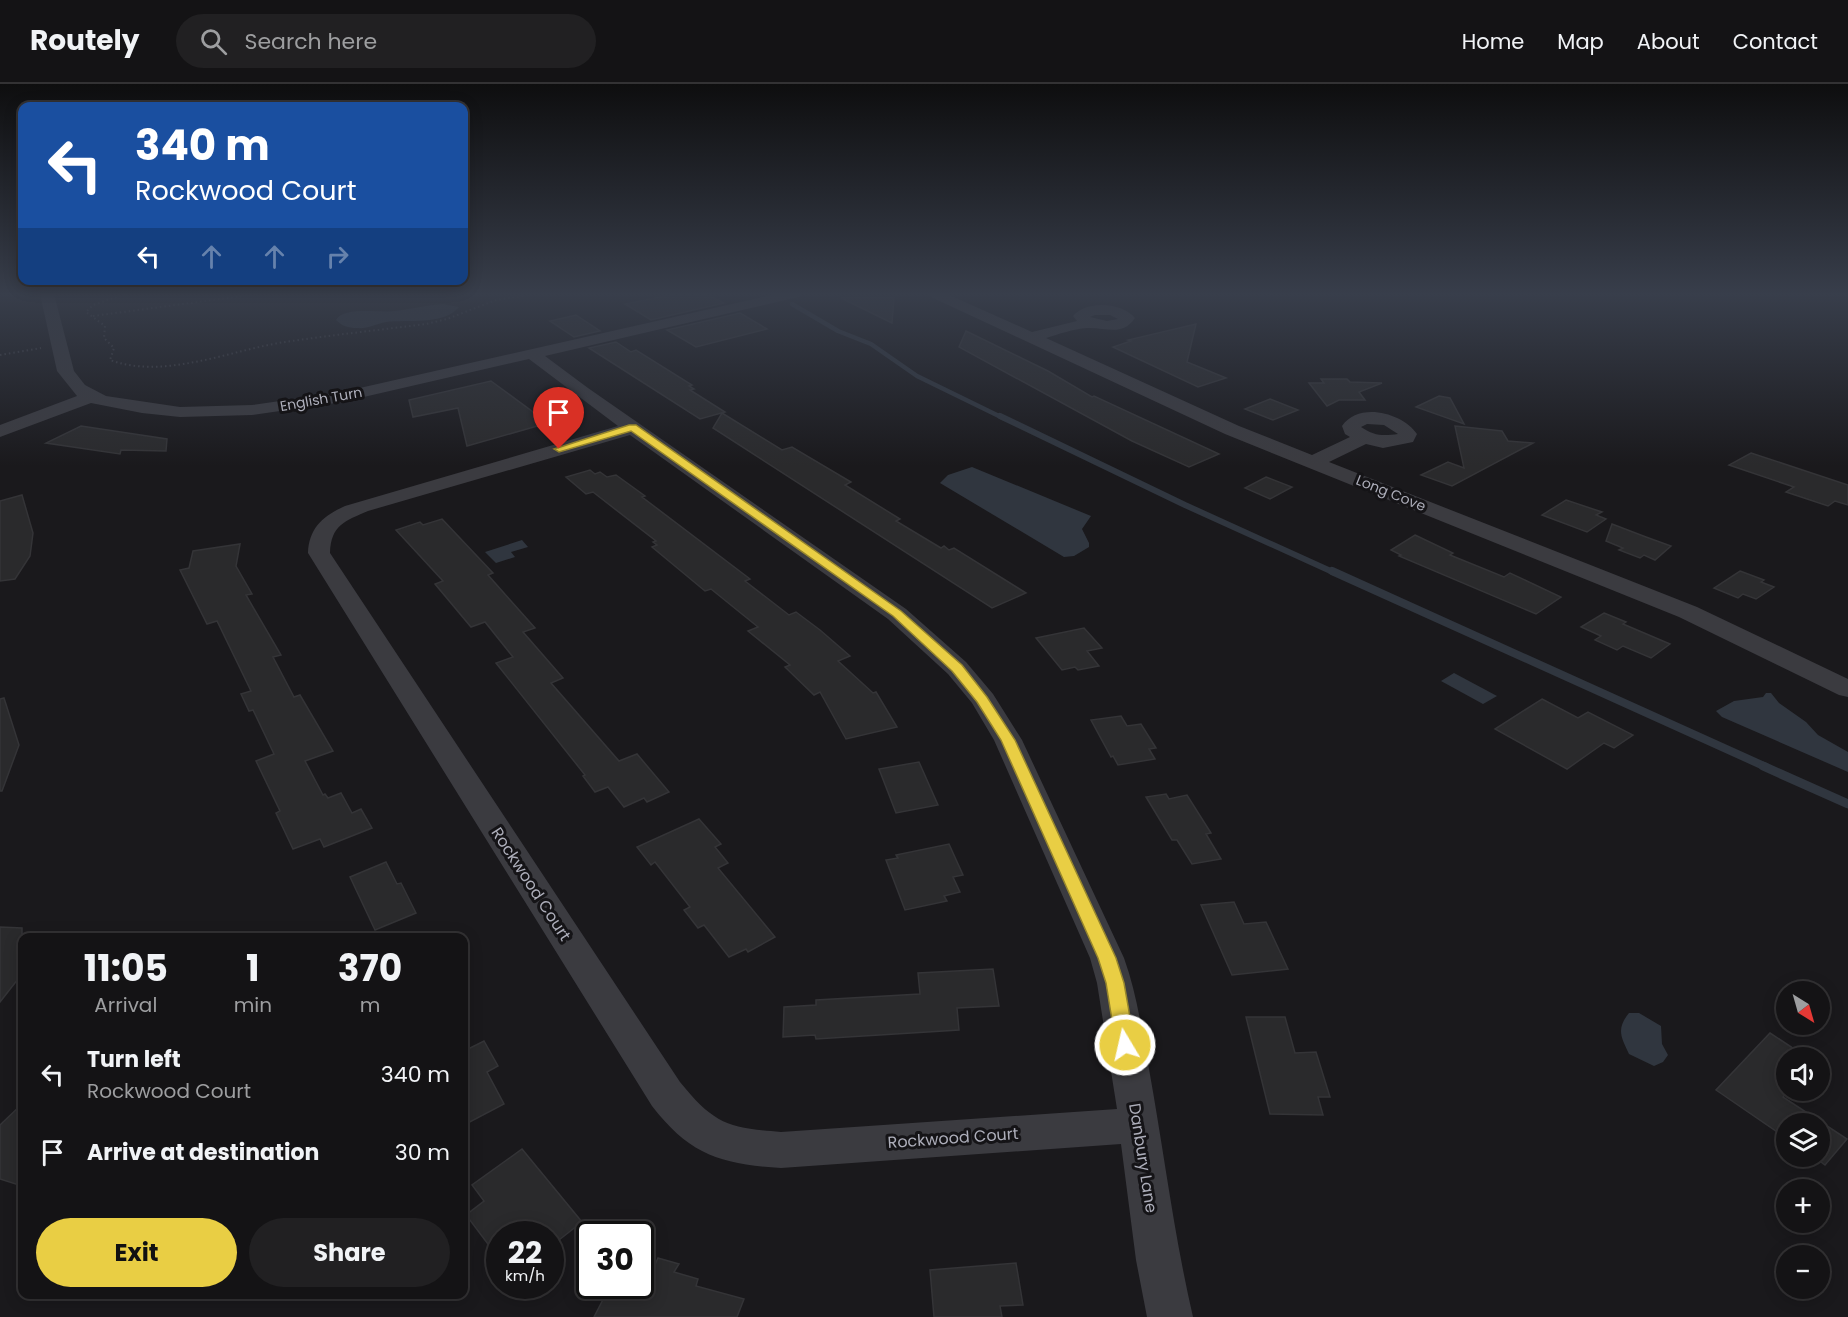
<!DOCTYPE html>
<meta charset="utf-8">
<style>
body{margin:0;font-family:Poppins,sans-serif;background:#212022;color:#f1f3f6;height:100vh;display:flex;flex-direction:column;font-size:22px;white-space:nowrap}
*{box-sizing:border-box;margin:0}
p{font-size:20px;color:#9d9ea0}
.icon{flex:none;width:33px;height:33px;fill:none;stroke:currentColor;stroke-width:2;stroke-linecap:round;stroke-linejoin:round}
.map{position:relative;flex:1;overflow:hidden}
.sheet{position:absolute;left:18px;top:849px;width:450px;height:366px;display:flex;flex-direction:column;background:#141315;border-radius:12px;box-shadow:0 3px 15px #0003,0 0 0 2px #333234}
.sheet>*{flex:none}
.hud{position:absolute;left:18px;top:18px;width:450px;height:183px;border-radius:12px;box-shadow:0 3px 15px #0003,0 0 0 2px #333234;background:#1a4fa0;color:#fff;overflow:hidden}
.needle{width:39px;rotate:143deg}
.controls{position:absolute;left:1776px;top:897px;display:grid;gap:12px}
.controls a{display:grid;place-items:center;width:54px;height:54px;border-radius:50%;background:#141315;box-shadow:0 3px 15px #0003,0 0 0 2px #333234;font-size:30px}
.speed{position:absolute;left:486px;top:1137px;display:flex;gap:12px;font-size:30px;font-weight:700;text-align:center}
.speed>*{display:grid;place-content:center;width:78px;height:78px;border-radius:50%;background:#141315;box-shadow:0 3px 15px #0003,0 0 0 2px #333234;line-height:1}
.speed small{font-size:15px;font-weight:400}
.speed .limit{border:3px solid #111;border-radius:9px;background:#fff;color:#111}
.pin{position:absolute;display:grid;place-items:center;width:51px;height:51px;color:#fff;margin:-62px -26px;border-radius:50% 50% 50% 0;rotate:-45deg;box-shadow:0 0 6px #0007}
.pin .icon{rotate:45deg}
.me{position:absolute;width:66px;margin:-33px;rotate:351deg;stroke-linejoin:round;filter:drop-shadow(0 0 4px #0008)}
.turn{display:flex;align-items:center;gap:21px;height:126px;padding:0 18px;font-size:27px}
.turn .icon{width:78px;height:78px;stroke-width:2.5}
.turn b{display:block;font-size:42px;line-height:51px}
.lanes{display:flex;align-items:center;height:57px;padding:0 18px;background:#0003;justify-content:center;gap:30px;direction:ltr}
.lanes .off{opacity:.35}
.eta{display:flex;justify-content:space-evenly;align-items:center;height:102px;text-align:center}
.eta b{font-size:36px;font-weight:700;line-height:42px}
.primary-button{display:flex;gap:12px;margin-top:auto;padding:12px 18px}
.primary-button a{flex:1;height:69px;border-radius:36px;background:#e9ce44;color:#111;font-size:24px;font-weight:700;line-height:69px;text-align:center}
.primary-button a+a{background:#212022;color:#f1f3f6}
ul{padding:0;list-style:none}
li{display:flex;align-items:center;gap:18px;height:78px;padding:0 18px}
li div{flex:1}
li b{display:block;font-size:22px}
li em{font-style:normal}
header{display:flex;align-items:center;gap:36px;box-sizing:border-box;height:84px;padding:0 30px;background:#141315;border-bottom:2px solid #333234}
header strong{font-size:28px}
nav{display:flex;gap:33px;margin-inline-start:auto;font-size:21px}
.search{width:420px;height:54px;background:#212022;display:flex;align-items:center;gap:15px;box-sizing:border-box;padding:0 21px;border-radius:33px;color:#9d9ea0;font-size:22px}
.map>svg:first-child{display:block}
</style>
<header>
<strong>Routely</strong>
<div class="search"><svg class="icon" aria-label="search" viewBox="0 0 24 24"><circle cx="10" cy="10" r="6"/><path d="M15 15l6 6"/></svg>Search here</div>
<nav><a>Home</a><a>Map</a><a>About</a><a>Contact</a></nav>
</header>
<div class="map">
<svg width="1848" height="1233" viewBox="0 0 1848 1233">
<rect width="100%" height="100%" fill="#1a191c"/>
<g fill="#30363f">
<path d="M 443,220 L 459,223 C 443,242 407,235 386,238 C 376,240 367,245 357,244 C 348,244 342,242 336,236 C 343,222 380,229 395,227 C 411,225 427,221 443,220 Z"/>
<path d="M 972,383 L 1091,432 L 1082,445 L 1089,459 L 1089,463 L 1074,472 L 1064,473 L 940,399 L 948,391 Z"/>
<path d="M 522,456 L 528,463 L 511,468 L 515,473 L 496,479 L 485,468 Z"/>
<path d="M 1454,589 L 1497,612 L 1483,620 L 1441,597 Z"/>
<path d="M 1766,609 L 1771,609 L 1779,619 L 1806,638 L 1818,651 L 1848,668 L 1848,688 L 1722,633 L 1716,627 L 1734,617 L 1763,613 Z"/>
<path d="M 1629,929 L 1639,929 L 1661,942 L 1662,960 L 1668,971 L 1663,978 L 1654,982 L 1629,970 C 1621,953 1616,945 1629,929 Z"/>
</g>
<g fill="none" stroke-linecap="round" stroke-linejoin="round">
<path stroke="#30363f" stroke-width="4.5" d="M 792,220 L 838,247 L 871,260 L 917,292 L 1003,334"/>
<path stroke="#30363f" stroke-width="6" d="M 1000,332 L 1185,421 L 1335,489"/>
<path stroke="#30363f" stroke-width="8" d="M 1332,487 L 1766,683"/>
<path stroke="#30363f" stroke-width="9" d="M 1763,682 L 1848,720"/>
</g>
<g fill="#2a2a2c" stroke="#343437" stroke-width="1.5">
<path d="M 675,210 L 706,210 L 724,219 L 651,236 L 625,220 Z"/>
<path d="M 841,214 L 894,214 L 892,239 Z"/>
<path d="M 740,229 L 767,245 L 696,263 L 667,246 Z"/>
<path d="M 576,231 L 600,247 L 574,253 L 550,237 Z"/>
<path d="M 1196,240 L 1187,278 L 1226,294 L 1198,303 L 1113,263 L 1131,257 L 1128,256 Z"/>
<path d="M 966,247 L 1048,287 L 1092,313 L 1094,312 L 1219,370 L 1189,383 L 1132,357 L 959,263 Z"/>
<path d="M 616,258 L 631,268 L 636,266 L 692,301 L 689,302 L 694,305 L 690,306 L 725,328 L 700,335 L 589,264 Z"/>
<path d="M 1321,295 L 1347,295 L 1350,298 L 1382,299 L 1359,308 L 1365,316 L 1339,316 L 1327,322 L 1309,299 L 1324,299 Z"/>
<path d="M 491,297 L 548,339 L 467,362 L 458,324 L 413,333 L 409,316 Z"/>
<path d="M 1439,312 L 1450,314 L 1464,340 L 1416,323 Z"/>
<path d="M 1270,315 L 1298,326 L 1273,336 L 1245,325 Z"/>
<path d="M 722,329 L 782,366 L 792,363 L 851,398 L 845,401 L 900,435 L 896,437 L 941,464 L 944,462 L 949,466 L 954,464 L 1026,509 L 992,524 L 713,344 Z"/>
<path d="M 81,342 L 167,355 L 166,367 L 121,366 L 120,370 L 46,359 Z"/>
<path d="M 1455,342 L 1502,347 L 1508,357 L 1533,359 L 1452,402 L 1421,391 L 1448,378 L 1464,384 Z"/>
<path d="M 1751,369 L 1848,401 L 1848,421 L 1835,417 L 1828,422 L 1786,408 L 1794,403 L 1729,381 Z"/>
<path d="M 590,386 L 595,390 L 600,388 L 607,393 L 616,391 L 645,412 L 642,413 L 750,495 L 745,497 L 789,531 L 796,528 L 820,546 L 850,572 L 838,577 L 873,609 L 876,608 L 897,643 L 846,655 L 820,608 L 814,611 L 785,583 L 790,581 L 748,547 L 758,543 L 711,505 L 705,507 L 652,463 L 657,461 L 653,458 L 656,457 L 593,408 L 586,410 L 566,393 Z"/>
<path d="M 1266,393 L 1292,403 L 1270,415 L 1245,404 Z"/>
<path d="M 22,411 L 33,449 L 30,472 L 15,495 L 0,497 L 0,417 Z"/>
<path d="M 1566,416 L 1602,428 L 1596,431 L 1606,435 L 1587,448 L 1542,431 Z"/>
<path d="M 442,435 L 493,489 L 488,491 L 535,544 L 523,548 L 563,594 L 551,599 L 619,677 L 637,670 L 669,708 L 647,718 L 644,714 L 624,723 L 608,703 L 595,708 L 583,692 L 585,691 L 496,579 L 513,573 L 485,538 L 471,543 L 435,500 L 443,497 L 396,446 L 420,438 L 423,441 Z"/>
<path d="M 1612,440 L 1646,453 L 1671,462 L 1655,476 L 1644,471 L 1640,474 L 1619,466 L 1623,464 L 1606,457 Z"/>
<path d="M 1415,451 L 1453,469 L 1450,471 L 1504,493 L 1510,489 L 1561,513 L 1536,530 L 1399,472 L 1401,471 L 1391,466 Z"/>
<path d="M 240,460 L 236,482 L 252,510 L 246,511 L 281,571 L 273,573 L 294,613 L 300,611 L 333,667 L 305,677 L 323,711 L 325,710 L 328,714 L 341,709 L 352,729 L 361,725 L 372,744 L 324,763 L 320,755 L 293,765 L 276,729 L 280,727 L 256,677 L 274,670 L 253,626 L 249,627 L 241,610 L 251,607 L 217,537 L 207,540 L 180,486 L 189,484 L 193,467 Z"/>
<path d="M 1740,487 L 1764,496 L 1761,498 L 1774,503 L 1756,515 L 1743,510 L 1738,514 L 1714,504 Z"/>
<path d="M 1604,529 L 1626,538 L 1623,540 L 1670,560 L 1651,574 L 1623,562 L 1617,566 L 1595,556 L 1601,552 L 1581,543 Z"/>
<path d="M 1084,544 L 1102,564 L 1087,567 L 1099,582 L 1078,586 L 1075,583 L 1062,586 L 1036,554 Z"/>
<path d="M 4,614 L 19,661 L 2,707 L 0,707 L 0,615 Z"/>
<path d="M 1542,615 L 1578,634 L 1588,628 L 1633,651 L 1614,664 L 1604,659 L 1567,685 L 1495,645 Z"/>
<path d="M 1121,632 L 1127,642 L 1141,640 L 1156,664 L 1149,665 L 1155,675 L 1118,681 L 1113,672 L 1111,673 L 1091,636 Z"/>
<path d="M 919,678 L 938,721 L 896,729 L 879,685 Z"/>
<path d="M 1166,710 L 1169,715 L 1187,711 L 1211,749 L 1206,750 L 1221,775 L 1192,780 L 1177,756 L 1172,756 L 1146,713 Z"/>
<path d="M 699,735 L 721,760 L 715,763 L 728,779 L 718,784 L 775,853 L 748,868 L 746,865 L 729,873 L 704,841 L 698,844 L 684,826 L 690,823 L 655,778 L 651,781 L 637,763 Z"/>
<path d="M 949,760 L 963,791 L 953,793 L 960,808 L 944,812 L 947,817 L 905,826 L 886,776 L 898,774 L 896,771 Z"/>
<path d="M 386,778 L 397,800 L 401,799 L 416,829 L 375,846 L 350,793 Z"/>
<path d="M 1234,818 L 1244,840 L 1266,838 L 1288,885 L 1232,891 L 1201,821 Z"/>
<path d="M 0,843 L 22,844 L 22,890 L 0,918 Z"/>
<path d="M 993,885 L 999,922 L 957,924 L 959,946 L 816,955 L 815,951 L 783,953 L 784,923 L 816,921 L 816,916 L 920,910 L 918,889 Z"/>
<path d="M 1246,933 L 1285,933 L 1295,969 L 1316,968 L 1330,1013 L 1318,1013 L 1323,1031 L 1270,1030 Z"/>
<path d="M 1770,949 L 1808,974 L 1786,974 L 1786,1006 L 1789,1006 L 1783,1013 L 1847,1055 L 1825,1081 L 1813,1072 L 1820,1072 L 1820,1040 L 1786,1040 L 1786,1054 L 1716,1006 Z"/>
<path d="M 484,957 L 498,982 L 487,988 L 504,1020 L 464,1041 L 464,967 Z"/>
<path d="M 22,1020 L 22,1102 L 0,1095 L 0,1041 Z"/>
<path d="M 522,1065 L 582,1138 L 550,1163 L 550,1150 L 500,1150 L 500,1176 L 466,1131 L 484,1117 L 472,1101 Z"/>
<path d="M 658,1174 L 679,1180 L 674,1188 L 698,1195 L 696,1202 L 744,1215 L 737,1233 L 594,1233 L 610,1202 L 640,1202 L 640,1180 L 654,1183 Z"/>
<path d="M 1016,1179 L 1023,1221 L 1000,1222 L 1002,1233 L 934,1233 L 930,1186 Z"/>
</g>
<g fill="none" stroke-linecap="round" stroke-linejoin="round">
<g stroke="#414147" stroke-width="2" stroke-dasharray="1.5 3" stroke-linecap="butt">
<path d="M 125,210 L 93,221 L 86,228 L 105,242 L 104,254 L 114,264 L 110,276 C 164,296 231,266 285,258 C 332,251 379,246 426,240 L 447,235 L 496,216 L 534,210"/>
<path d="M 93,232 L 258,210"/>
<path d="M 0,271 L 41,264"/>
</g>
<g fill="#3b3b40" fill-rule="evenodd">
<path d="M 40,210 L 54,210 L 74,287 L 85,301 L 106,312 L 180,323 L 252,321 L 342,308 L 776,210 L 801,210 L 799,213 L 794,214 L 545,272 L 588,304 L 906,525 L 966,578 L 993,610 L 1022,656 L 1124,874 C 1137,910 1142,948 1149,985 C 1164,1068 1174,1151 1193,1233 L 1147,1233 L 1136,1176 L 1121,1060 L 781,1084 C 720,1080 690,1071 652,1022 L 308,469 C 309,444 323,432 345,422 L 618,342 L 529,275 L 342,318 L 252,331 L 180,333 L 142,329 L 91,319 L 0,353 L 0,341 L 77,312 L 57,287 ZM 630,351 L 888,535 L 948,590 L 972,619 L 994,656 L 1090,874 L 1097,899 L 1117,1025 L 781,1048 C 728,1044 714,1040 680,998 L 330,469 C 331,441 345,437 368,427 Z"/>
<path d="M 929,210 L 947,210 L 1032,248 L 1077,237 L 1073,232 C 1086,216 1122,218 1135,234 C 1122,253 1106,243 1087,244 C 1073,245 1059,250 1046,254 L 1239,342 L 1312,371 L 1350,353 L 1345,350 L 1342,342 C 1359,317 1403,329 1417,350 L 1413,358 L 1383,364 L 1366,360 L 1329,378 L 1697,523 L 1848,595 L 1848,613 L 1839,611 L 1679,533 L 1225,350 L 931,213 ZM 1095,231 L 1110,231 L 1118,235 L 1107,237 L 1090,233 ZM 1367,340 L 1384,341 L 1398,350 C 1383,352 1374,352 1361,343 Z"/>
</g>
</g>
<linearGradient id="sky" x2="0" y2="1"><stop stop-color="#0e0e0f"/><stop offset="0.55" stop-color="#383e4b"/><stop offset="1" stop-color="#383e4b" stop-opacity="0"/></linearGradient>
<rect width="1848" height="382" fill="url(#sky)"/>
<path fill="#e9ce44" stroke="#97862c" stroke-width="1.5" d="M 629,341 L 636,341 L 901,527 L 962,581 L 987,613 L 1015,656 L 1116,874 L 1124,899 L 1135,961 L 1132,967 L 1125,969 L 1118,967 L 1116,961 L 1106,899 L 1098,874 L 1001,656 L 977,618 L 952,587 L 893,532 L 631,347 L 559,368 L 554,365 Z"/>
<g text-anchor="middle" dominant-baseline="central" stroke-width="6" stroke-linejoin="round" paint-order="stroke">
<g font-size="14" fill="#adaeba" stroke="#151417">
<text transform="translate(321 315) rotate(-10)">English Turn</text>
<text transform="translate(1391 409) rotate(22)">Long Cove</text>
</g>
<g font-size="16" fill="#adaeba" stroke="#151417">
<text transform="translate(531 800) rotate(57)">Rockwood Court</text>
<text transform="translate(953 1054) rotate(-4)">Rockwood Court</text>
<text transform="translate(1143 1074) rotate(81)">Danbury Lane</text>
</g>
</g>
</svg>
<div class="controls">
<a><svg class="needle" viewBox="-14 -14 28 28"><path d="M0-13l5 13h-10z" fill="#e53935"/><path d="M0 13l5-13h-10z" fill="#9d9ea0"/></svg></a>
<a><svg class="icon" aria-label="sound" viewBox="0 0 24 24"><path d="M4 9h4l5-4v14l-5-4H4zM17 9q2 3 0 6"/></svg></a>
<a><svg class="icon" aria-label="layers" viewBox="0 0 24 24"><path d="M12 4l9 5-9 5-9-5zM3 14l9 5 9-5"/></svg></a>
<a>+</a>
<a>−</a>
</div>
<div class="speed"><div>22<small>km/h</small></div><div class="limit">30</div></div>
<div class="pin" style="left:559px;top:365px;background:#d93025"><svg class="icon" aria-label="arrive" viewBox="0 0 24 24"><path d="M6 21V4h12l-3 4 3 4H6"/></svg></div>
<svg class="me" style="left:1125px;top:961px" viewBox="-20 -20 40 40"><circle r="17" fill="#e9ce44" stroke="#fff" stroke-width="3"/><path d="M0-11L8 9 0 5-8 9z" fill="#fff"/></svg>
<div class="hud">
<div class="turn"><svg class="icon" aria-label="left" viewBox="0 0 24 24"><path d="M17 20v-9H6M10 6l-5 5 5 5"/></svg><div><b>340 m</b>Rockwood Court</div></div>
<div class="lanes"><svg class="icon" aria-label="left" viewBox="0 0 24 24"><path d="M17 20v-9H6M10 6l-5 5 5 5"/></svg><svg class="icon off" aria-label="ahead" viewBox="0 0 24 24"><path d="M12 20V5M6 11l6-6 6 6"/></svg><svg class="icon off" aria-label="ahead" viewBox="0 0 24 24"><path d="M12 20V5M6 11l6-6 6 6"/></svg><svg class="icon off" aria-label="right" viewBox="0 0 24 24"><path d="M7 20v-9h11M14 6l5 5-5 5"/></svg></div>
</div>
<section class="sheet">
<div class="eta">
<div><b>11:05</b><p>Arrival</p></div>
<div><b>1</b><p>min</p></div>
<div><b>370</b><p>m</p></div>
</div>
<ul>
<li><svg class="icon" aria-label="left" viewBox="0 0 24 24"><path d="M17 20v-9H6M10 6l-5 5 5 5"/></svg><div><b>Turn left</b><p>Rockwood Court</p></div><em>340 m</em></li>
<li><svg class="icon" aria-label="arrive" viewBox="0 0 24 24"><path d="M6 21V4h12l-3 4 3 4H6"/></svg><div><b>Arrive at destination</b></div><em>30 m</em></li>
</ul>
<div class="primary-button"><a>Exit</a><a>Share</a></div>
</section>
</div>
